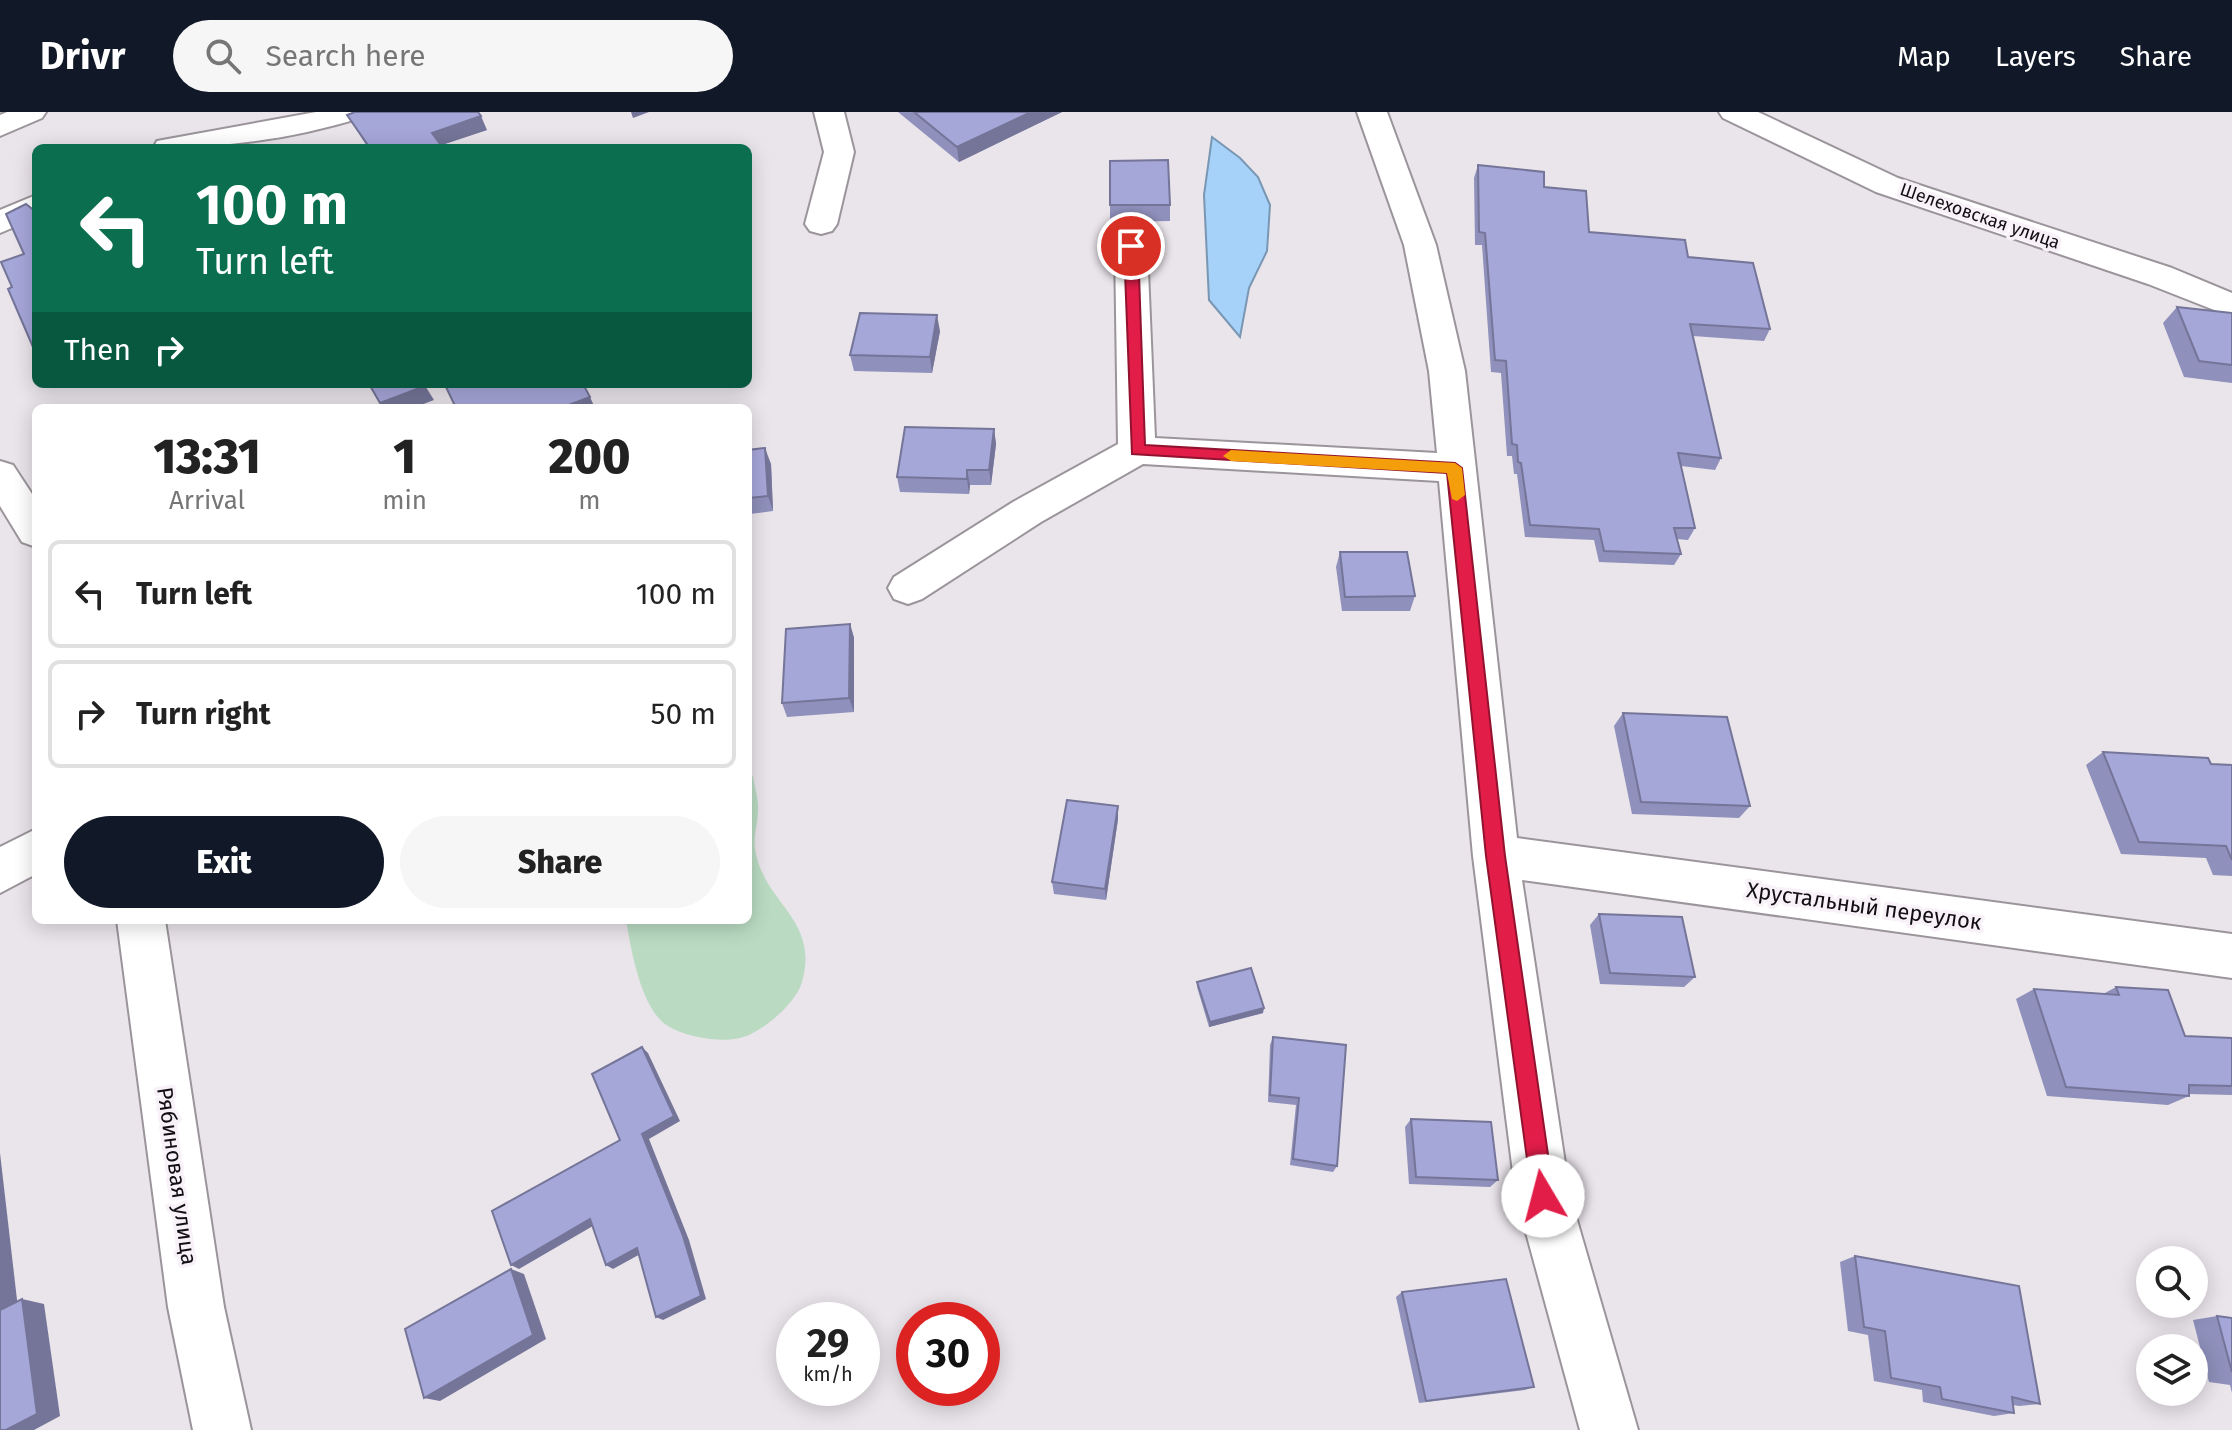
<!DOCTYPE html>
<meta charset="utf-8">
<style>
body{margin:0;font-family:"Fira Sans",sans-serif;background:#f6f6f6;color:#222;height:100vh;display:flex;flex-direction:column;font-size:30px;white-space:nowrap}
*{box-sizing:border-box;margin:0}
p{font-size:26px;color:#767676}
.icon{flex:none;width:44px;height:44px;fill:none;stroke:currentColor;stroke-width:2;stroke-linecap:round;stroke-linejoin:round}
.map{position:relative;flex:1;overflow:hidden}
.side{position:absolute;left:32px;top:292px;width:720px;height:520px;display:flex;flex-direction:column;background:#fff;border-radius:12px;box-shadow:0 4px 20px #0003}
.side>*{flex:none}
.hud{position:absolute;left:32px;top:32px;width:720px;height:244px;border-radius:12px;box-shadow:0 4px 20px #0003;background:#0b6e4f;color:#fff;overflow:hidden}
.buttons{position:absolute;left:2136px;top:1134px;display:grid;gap:16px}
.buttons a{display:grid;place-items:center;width:72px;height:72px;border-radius:50%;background:#fff;box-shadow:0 4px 20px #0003;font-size:40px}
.speed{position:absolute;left:776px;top:1190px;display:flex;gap:16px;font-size:40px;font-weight:700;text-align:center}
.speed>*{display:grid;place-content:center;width:104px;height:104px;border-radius:50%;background:#fff;box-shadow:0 4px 20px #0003;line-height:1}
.speed small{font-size:20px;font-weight:400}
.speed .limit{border:12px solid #d22;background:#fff;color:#111}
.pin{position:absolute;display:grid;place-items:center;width:68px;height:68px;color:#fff;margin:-34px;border:4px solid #fff;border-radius:50%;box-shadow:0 2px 8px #0007}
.me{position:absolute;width:88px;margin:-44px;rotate:352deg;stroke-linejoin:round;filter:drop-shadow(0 0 6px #0008)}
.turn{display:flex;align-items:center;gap:28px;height:168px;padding:0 32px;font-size:36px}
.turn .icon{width:104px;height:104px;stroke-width:2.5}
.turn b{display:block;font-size:56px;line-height:68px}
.then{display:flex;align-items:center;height:76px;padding:0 32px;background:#0003;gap:16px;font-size:30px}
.eta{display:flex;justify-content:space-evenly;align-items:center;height:136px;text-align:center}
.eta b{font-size:48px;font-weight:800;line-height:56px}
.primary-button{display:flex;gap:16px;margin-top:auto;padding:16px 32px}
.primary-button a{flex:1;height:92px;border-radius:48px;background:#111827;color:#fff;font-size:32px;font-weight:800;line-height:92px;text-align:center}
.primary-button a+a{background:#f6f6f6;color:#222}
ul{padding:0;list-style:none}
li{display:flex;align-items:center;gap:24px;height:108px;margin:0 16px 12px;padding:0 16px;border:4px solid #e0e0e0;border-radius:12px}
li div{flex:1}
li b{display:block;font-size:30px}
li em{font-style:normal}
header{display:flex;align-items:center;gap:48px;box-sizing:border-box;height:112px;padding:0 40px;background:#111827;color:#fff}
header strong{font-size:38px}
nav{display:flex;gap:44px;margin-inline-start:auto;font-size:28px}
.search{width:560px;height:72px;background:#f6f6f6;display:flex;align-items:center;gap:20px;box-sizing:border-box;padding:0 28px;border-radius:44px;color:#767676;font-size:30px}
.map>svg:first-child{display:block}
</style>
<header>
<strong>Drivr</strong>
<div class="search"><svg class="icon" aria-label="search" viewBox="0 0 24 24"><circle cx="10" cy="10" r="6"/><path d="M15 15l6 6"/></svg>Search here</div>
<nav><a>Map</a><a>Layers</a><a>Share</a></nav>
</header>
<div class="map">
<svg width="2232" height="1318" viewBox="0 0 2232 1318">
<rect width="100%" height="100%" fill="#eae4eb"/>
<path fill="#badbc2" d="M 748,661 L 753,664 C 754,674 758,684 758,694 C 759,708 753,723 755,737 C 763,791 820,807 802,870 C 796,892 761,921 740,926 C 719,931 686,925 668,914 C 641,898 631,837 626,808 L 748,808 Z"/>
<path fill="#a6d1f9" stroke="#7997b3" stroke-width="2" d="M 1212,25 L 1240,46 L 1258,65 L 1270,93 L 1267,139 L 1249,176 L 1240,225 L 1209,188 L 1204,83 Z"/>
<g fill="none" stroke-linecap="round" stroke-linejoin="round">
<defs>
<g id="minor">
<path d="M 316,0 L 364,0 L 360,6 C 292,27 223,36 153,36 L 157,29 Z"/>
<path d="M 814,0 L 844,0 L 854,40 L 837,112 L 832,119 L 821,122 L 810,119 L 805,112 L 824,40 Z"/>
<path d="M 1357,0 L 1387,0 L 1436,133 L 1465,259 L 1517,726 L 2232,822 L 2232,866 L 1522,768 L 1570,1084 L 1638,1318 L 1580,1318 L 1516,1084 L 1473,744 L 1439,369 L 1143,352 L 1041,410 L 922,487 L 908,492 L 894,487 L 888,476 L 894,465 L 1013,390 L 1118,332 L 1115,134 L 1119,127 L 1131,123 L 1143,127 L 1147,134 L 1155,326 L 1437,341 L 1429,259 L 1404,133 Z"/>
<path d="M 1719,0 L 1758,0 L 1898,66 L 2172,156 L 2232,181 L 2232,205 L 2148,172 L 1876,80 L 1723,6 Z"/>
<path d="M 36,83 L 36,106 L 0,121 L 0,98 Z"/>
<path d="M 0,349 L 13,353 L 36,388 L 36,435 L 22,430 L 0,394 Z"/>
<path d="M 36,717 L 36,762 L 0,781 L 0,735 Z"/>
<path d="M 117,808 L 165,808 L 224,1195 L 251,1318 L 193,1318 L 168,1195 Z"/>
</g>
<path id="major" d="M 7,0 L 46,0 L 42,6 L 0,24 L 0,3 Z"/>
</defs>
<use href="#minor" stroke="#9b959b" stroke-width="4"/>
<use href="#major" stroke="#9b959b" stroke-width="4"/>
<use href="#minor" fill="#fff" fill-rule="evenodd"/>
<use href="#major" fill="#fff" fill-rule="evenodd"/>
</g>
<g fill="#8f90bb">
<path d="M 898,0 L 1062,0 L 959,50 Z"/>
<path d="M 347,3 L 487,18 L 441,33 L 443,36 L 368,36 Z"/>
<path d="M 1110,49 L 1170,93 L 1170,109 L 1110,110 Z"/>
<path d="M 1478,53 L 1544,75 L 1589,120 L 1688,145 L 1770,217 L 1764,229 L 1693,224 L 1721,346 L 1715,358 L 1681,354 L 1695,416 L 1688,428 L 1677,427 L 1681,442 L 1674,453 L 1599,450 L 1594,428 L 1525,425 L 1517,362 L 1514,362 L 1512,344 L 1507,344 L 1501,261 L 1491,260 L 1482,133 L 1475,133 L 1474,66 Z"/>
<path d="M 2177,195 L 2232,201 L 2232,271 L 2184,265 L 2163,211 Z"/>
<path d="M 940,219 L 932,261 L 854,259 L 850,243 Z"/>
<path d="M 994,317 L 996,332 L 991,373 L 970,373 L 969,382 L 900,380 L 897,365 Z"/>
<path d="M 748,338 L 771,352 L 773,399 L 750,402 L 750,416 L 748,416 Z"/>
<path d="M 1340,440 L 1415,484 L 1410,499 L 1342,499 L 1336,455 Z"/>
<path d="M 850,512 L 854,526 L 854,600 L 787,605 L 782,591 Z"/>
<path d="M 1623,601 L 1750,694 L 1739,706 L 1632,702 L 1614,614 Z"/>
<path d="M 2103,640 L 2211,652 L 2232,653 L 2232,764 L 2213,763 L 2206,746 L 2121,742 L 2086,653 Z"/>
<path d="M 1118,707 L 1106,788 L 1054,782 L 1052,770 Z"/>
<path d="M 1599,802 L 1695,865 L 1684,875 L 1600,872 L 1590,813 Z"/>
<path d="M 1197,870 L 1263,901 L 1209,915 L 1197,875 Z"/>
<path d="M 2116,875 L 2185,924 L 2232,926 L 2232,983 L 2189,982 L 2189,984 L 2168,993 L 2047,984 L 2016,887 L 2034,877 L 2103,882 Z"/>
<path d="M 1273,925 L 1337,1054 L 1333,1060 L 1290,1053 L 1296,993 L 1268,990 L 1270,933 Z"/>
<path d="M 1411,1007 L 1498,1068 L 1490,1075 L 1409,1072 L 1405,1015 Z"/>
<path d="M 1855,1144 L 2040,1292 L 2019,1294 L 2013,1293 L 2014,1301 L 1994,1304 L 1923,1290 L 1922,1278 L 1874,1269 L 1868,1223 L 1848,1219 L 1840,1150 Z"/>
<path d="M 1402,1180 L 1534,1275 L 1525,1278 L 1419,1291 L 1396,1185 Z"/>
<path d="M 2217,1204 L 2232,1206 L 2232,1281 L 2230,1273 L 2209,1270 L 2193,1208 Z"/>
</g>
<g fill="#747598">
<path d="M 631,0 L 649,0 L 633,6 Z"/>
<path d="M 1031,0 L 1062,0 L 959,50 L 957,35 Z"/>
<path d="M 481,4 L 487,18 L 439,34 L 432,21 Z"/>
<path d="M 937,203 L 940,219 L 932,261 L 930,245 Z"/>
<path d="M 424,272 L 434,288 L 413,296 L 383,296 L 380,291 Z"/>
<path d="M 590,285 L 595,296 L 561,296 Z"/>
<path d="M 994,317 L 996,332 L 991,373 L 989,358 Z"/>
<path d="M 765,336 L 771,352 L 773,399 L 768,384 Z"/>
<path d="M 967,358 L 970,373 L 969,382 L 967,367 Z"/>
<path d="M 748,397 L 750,402 L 750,416 L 748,410 Z"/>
<path d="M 850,512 L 854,526 L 854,600 L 849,586 Z"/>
<path d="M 1118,694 L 1118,707 L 1106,788 L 1105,777 Z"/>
<path d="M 1264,896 L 1263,901 L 1209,915 L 1210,910 Z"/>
<path d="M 642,935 L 648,941 L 680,1009 L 649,1027 L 689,1128 L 706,1187 L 663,1208 L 656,1205 L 642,1022 Z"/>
<path d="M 0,1041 L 19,1205 L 0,1201 Z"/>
<path d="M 590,1107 L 598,1111 L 519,1157 L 511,1153 Z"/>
<path d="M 637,1136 L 644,1140 L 613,1157 L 606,1153 Z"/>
<path d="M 511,1157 L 524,1162 L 546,1227 L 440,1289 L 424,1286 Z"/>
<path d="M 22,1187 L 44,1192 L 60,1304 L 34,1318 L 6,1318 Z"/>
</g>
<g fill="#a6a7d9" stroke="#747598" stroke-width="2">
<path d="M 355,0 L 478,0 L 481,4 L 432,21 L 443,36 L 370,36 L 347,3 Z"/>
<path d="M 914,0 L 1031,0 L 957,35 Z"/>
<path d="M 1168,48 L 1170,93 L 1110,93 L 1110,49 Z"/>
<path d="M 1478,53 L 1544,60 L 1544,75 L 1586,79 L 1589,120 L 1685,128 L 1688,145 L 1753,151 L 1770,217 L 1690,212 L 1721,346 L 1678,341 L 1695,416 L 1674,416 L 1681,442 L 1604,439 L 1599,417 L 1530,413 L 1521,351 L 1518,350 L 1517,333 L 1512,332 L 1506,249 L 1495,248 L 1485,121 L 1479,120 Z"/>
<path d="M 26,92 L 36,100 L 36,242 L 8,177 L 12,175 L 1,150 L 24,142 L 6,102 Z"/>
<path d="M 2177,195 L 2232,201 L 2232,253 L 2199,249 Z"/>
<path d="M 860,201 L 937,203 L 930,245 L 850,243 Z"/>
<path d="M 369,272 L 424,272 L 425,274 L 380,291 Z"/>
<path d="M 455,272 L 583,272 L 590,285 L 561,296 L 456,296 L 446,275 Z"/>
<path d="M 905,315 L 994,317 L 989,358 L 967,358 L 967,367 L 897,365 Z"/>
<path d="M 765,336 L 768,384 L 748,386 L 748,338 Z"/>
<path d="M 1340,440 L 1407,440 L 1415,484 L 1345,485 Z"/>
<path d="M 850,512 L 849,586 L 782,591 L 786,517 Z"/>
<path d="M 1623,601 L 1727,605 L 1750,694 L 1641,690 Z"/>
<path d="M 2103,640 L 2208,646 L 2211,652 L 2232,653 L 2232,748 L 2226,734 L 2139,730 Z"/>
<path d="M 1067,688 L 1118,694 L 1105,777 L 1052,770 Z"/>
<path d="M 1599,802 L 1682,805 L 1695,865 L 1610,861 Z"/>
<path d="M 1251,856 L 1264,896 L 1210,910 L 1197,870 Z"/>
<path d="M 2116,875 L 2168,878 L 2185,924 L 2232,926 L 2232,974 L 2189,973 L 2189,984 L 2066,975 L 2034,877 L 2119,883 Z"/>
<path d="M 1273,925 L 1346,933 L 1337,1054 L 1293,1047 L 1299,986 L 1270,983 Z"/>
<path d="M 642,935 L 674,1004 L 642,1022 L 683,1124 L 701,1184 L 656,1205 L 637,1136 L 606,1153 L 590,1107 L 511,1153 L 492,1099 L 620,1028 L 592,962 Z"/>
<path d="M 1411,1007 L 1491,1010 L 1498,1068 L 1416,1065 Z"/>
<path d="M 1855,1144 L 2019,1174 L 2040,1292 L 2012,1285 L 2014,1301 L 1942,1287 L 1940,1275 L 1891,1266 L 1885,1219 L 1864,1215 Z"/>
<path d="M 511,1157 L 533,1223 L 424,1286 L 405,1217 Z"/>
<path d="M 1506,1167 L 1534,1275 L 1426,1289 L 1402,1180 Z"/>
<path d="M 22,1187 L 37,1302 L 6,1318 L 0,1318 L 0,1198 Z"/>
<path d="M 2217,1204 L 2232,1206 L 2232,1260 Z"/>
</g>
<path fill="#e11d48" stroke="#92132f" stroke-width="2" d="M 1131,129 L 1138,134 L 1145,333 L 1455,351 L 1462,356 L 1505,744 L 1554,1084 L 1550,1092 L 1543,1095 L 1535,1092 L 1532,1084 L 1486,744 L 1447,361 L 1132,342 L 1124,134 Z"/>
<path fill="#f59e0b" d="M 1231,338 L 1455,351 L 1462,356 L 1465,383 L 1457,389 L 1452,387 L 1447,361 L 1231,349 L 1223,344 Z"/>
<g text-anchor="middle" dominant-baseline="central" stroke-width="7" stroke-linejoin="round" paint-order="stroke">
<g font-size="18" fill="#110f11" stroke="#f8f1f8">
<text transform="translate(1980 104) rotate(19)">Шелеховская улица</text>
</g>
<g font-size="22" fill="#110f11" stroke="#f8f1f8">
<text transform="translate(1864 794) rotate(8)">Хрустальный переулок</text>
<text transform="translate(177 1064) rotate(82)">Рябиновая улица</text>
</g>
</g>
</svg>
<div class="buttons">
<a><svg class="icon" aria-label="search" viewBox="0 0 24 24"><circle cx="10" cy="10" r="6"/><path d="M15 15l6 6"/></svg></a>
<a><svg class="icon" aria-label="layers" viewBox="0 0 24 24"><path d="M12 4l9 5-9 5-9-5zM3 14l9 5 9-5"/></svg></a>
</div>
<div class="speed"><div>29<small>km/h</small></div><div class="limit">30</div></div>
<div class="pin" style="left:1131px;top:134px;background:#d93025"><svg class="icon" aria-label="arrive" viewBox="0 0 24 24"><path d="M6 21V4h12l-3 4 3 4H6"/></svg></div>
<svg class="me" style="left:1543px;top:1084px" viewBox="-20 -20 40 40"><circle r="19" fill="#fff"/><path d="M0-13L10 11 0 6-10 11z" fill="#e11d48"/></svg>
<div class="hud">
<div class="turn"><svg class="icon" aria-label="left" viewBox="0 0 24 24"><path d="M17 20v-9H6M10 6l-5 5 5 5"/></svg><div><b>100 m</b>Turn left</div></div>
<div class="then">Then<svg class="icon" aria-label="right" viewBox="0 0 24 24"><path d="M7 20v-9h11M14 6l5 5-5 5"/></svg></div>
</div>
<section class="side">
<div class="eta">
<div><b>13:31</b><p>Arrival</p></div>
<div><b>1</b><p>min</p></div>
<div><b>200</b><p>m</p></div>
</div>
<ul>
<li><svg class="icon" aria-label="left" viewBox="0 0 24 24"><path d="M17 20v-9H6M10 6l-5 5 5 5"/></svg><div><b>Turn left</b></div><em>100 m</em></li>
<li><svg class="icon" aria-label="right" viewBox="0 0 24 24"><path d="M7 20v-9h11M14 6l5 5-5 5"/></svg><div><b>Turn right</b></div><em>50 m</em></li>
</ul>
<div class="primary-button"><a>Exit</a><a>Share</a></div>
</section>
</div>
